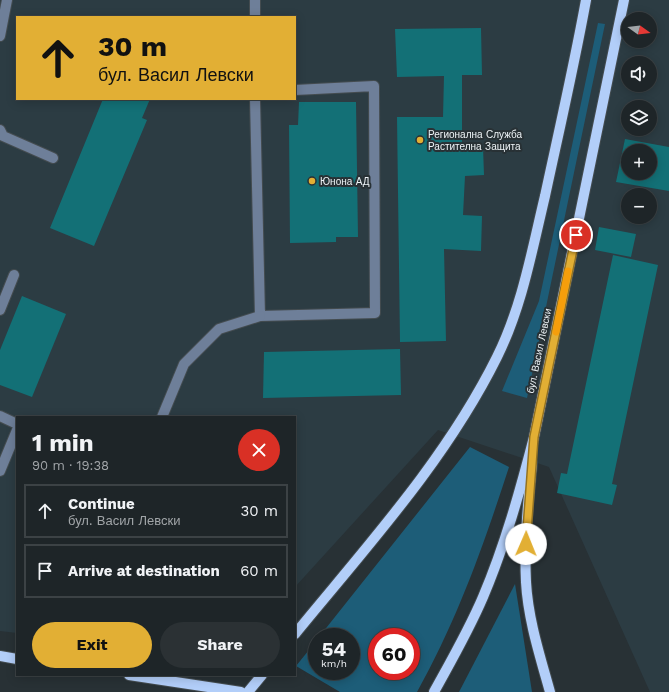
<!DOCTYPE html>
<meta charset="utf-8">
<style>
body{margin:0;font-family:"Work Sans",sans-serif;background:#2b3134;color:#f1f3f6;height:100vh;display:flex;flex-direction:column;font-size:15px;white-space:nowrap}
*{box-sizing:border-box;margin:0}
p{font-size:13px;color:#a1a5a8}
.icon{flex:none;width:22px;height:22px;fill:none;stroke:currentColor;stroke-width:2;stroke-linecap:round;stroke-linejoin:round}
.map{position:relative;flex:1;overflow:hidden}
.side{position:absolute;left:16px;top:416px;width:280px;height:260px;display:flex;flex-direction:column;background:#1e2528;border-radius:0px;box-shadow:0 2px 10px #0003,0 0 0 1px #3c4245}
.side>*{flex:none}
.top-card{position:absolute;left:16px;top:16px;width:280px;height:84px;border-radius:0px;box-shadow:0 2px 10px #0003,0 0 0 1px #3c4245;background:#e2af34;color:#111;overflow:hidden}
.needle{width:26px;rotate:105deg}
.buttons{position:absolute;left:621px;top:12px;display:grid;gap:8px}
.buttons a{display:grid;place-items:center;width:36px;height:36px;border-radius:50%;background:#1e2528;box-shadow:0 2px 10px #0003,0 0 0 1px #3c4245;font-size:20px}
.speed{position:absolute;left:308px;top:628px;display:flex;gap:8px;font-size:20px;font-weight:700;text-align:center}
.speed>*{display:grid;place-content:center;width:52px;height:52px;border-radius:50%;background:#1e2528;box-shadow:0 2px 10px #0003,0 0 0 1px #3c4245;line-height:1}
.speed small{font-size:10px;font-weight:400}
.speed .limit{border:6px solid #d22;background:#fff;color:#111}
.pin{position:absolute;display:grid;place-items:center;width:34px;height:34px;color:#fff;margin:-17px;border:2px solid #fff;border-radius:50%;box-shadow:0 1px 4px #0007}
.me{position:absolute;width:44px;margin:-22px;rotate:1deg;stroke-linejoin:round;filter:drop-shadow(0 0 3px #0008)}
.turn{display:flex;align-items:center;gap:14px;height:84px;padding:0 16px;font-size:18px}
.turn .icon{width:52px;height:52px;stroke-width:2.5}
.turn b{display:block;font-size:28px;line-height:34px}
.round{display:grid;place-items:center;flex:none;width:42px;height:42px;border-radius:21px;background:#2b3134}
.summary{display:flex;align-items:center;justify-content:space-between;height:68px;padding:0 16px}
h1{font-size:24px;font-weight:700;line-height:30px}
.action{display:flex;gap:8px;margin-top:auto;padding:8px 16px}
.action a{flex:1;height:46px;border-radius:24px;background:#e2af34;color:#111;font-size:16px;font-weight:700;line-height:46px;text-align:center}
.action a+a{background:#2b3134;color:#f1f3f6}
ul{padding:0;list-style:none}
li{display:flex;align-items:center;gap:12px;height:54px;margin:0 8px 6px;padding:0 8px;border:2px solid #3c4245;border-radius:0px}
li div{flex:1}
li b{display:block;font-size:15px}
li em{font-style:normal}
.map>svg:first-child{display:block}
</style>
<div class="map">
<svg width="669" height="692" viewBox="0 0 669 692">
<rect width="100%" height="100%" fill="#283135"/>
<path fill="#2c3c43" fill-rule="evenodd" d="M 0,0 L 669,0 L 669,692 L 650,692 L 549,467 L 438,430 L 295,587 L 295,417 L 17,417 L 17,633 L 0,631 ZM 17,17 L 295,17 L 295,99 L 17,99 ZM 628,19 L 650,19 L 650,41 L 628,41 ZM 628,63 L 650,63 L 650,85 L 628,85 ZM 628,107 L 650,107 L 650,129 L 628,129 ZM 628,151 L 650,151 L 650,173 L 628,173 ZM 628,195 L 650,195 L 650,217 L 628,217 Z"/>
<g fill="#1d5d78" fill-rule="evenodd">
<path d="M 598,23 L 605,24 L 527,398 L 502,391 L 539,301 Z"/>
<path d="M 470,447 L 509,467 C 483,547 458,618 417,692 L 340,692 L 296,666 L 317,640 L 317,671 L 351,671 L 351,637 L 319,637 ZM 377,637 L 411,637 L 411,671 L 377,671 Z"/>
<path d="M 515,584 L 532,692 L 459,692 Z"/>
</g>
<g fill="#137076" fill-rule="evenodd">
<path d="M 481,28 L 482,75 L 462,75 L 462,148 L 483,147 L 484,175 L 465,176 L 463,215 L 482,216 L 481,251 L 444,249 L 446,341 L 400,342 L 397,117 L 443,117 L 444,76 L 397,77 L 395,29 Z"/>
<path d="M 103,99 L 150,99 L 142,118 L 147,120 L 94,246 L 50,228 Z"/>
<path d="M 299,102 L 356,102 L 358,237 L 336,237 L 336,242 L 290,243 L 289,125 L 298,125 Z"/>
<path d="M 625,139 L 669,147 L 669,191 L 616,182 ZM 628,151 L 650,151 L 650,173 L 628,173 Z"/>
<path d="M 599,227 L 636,234 L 631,257 L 595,250 Z"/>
<path d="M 613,255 L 658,265 L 612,484 L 617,485 L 612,505 L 557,493 L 561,473 L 567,474 Z"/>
<path d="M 22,296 L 66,314 L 32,397 L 0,385 L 0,350 Z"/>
<path d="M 400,349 L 401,395 L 263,398 L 264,352 Z"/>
</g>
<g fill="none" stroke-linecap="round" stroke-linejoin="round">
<defs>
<g id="minor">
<path d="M 255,0 L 255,17"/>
<path d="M 0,36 L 7,0"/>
<path d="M 255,99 L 260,316 L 375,313 L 374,86 L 295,90"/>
<path d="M 0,130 L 3,136 L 53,158"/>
<path d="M 0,310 L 14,275"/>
<path d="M 0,416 L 17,424"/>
<path d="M 162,417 L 184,364 L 219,329 L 260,316"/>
<path d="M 0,471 L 17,430"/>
</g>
<g id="major">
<path d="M 532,463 C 528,503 524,542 526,582 C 528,619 540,656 550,692"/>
<path d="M 295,634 C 367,546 446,460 497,357 C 522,307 532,250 545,196 C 559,131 574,66 586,0"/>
<path d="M 0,656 L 17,659"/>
<path d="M 129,675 L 241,692"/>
<path d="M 248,692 L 262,675"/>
<path d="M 434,692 C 451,661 469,630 483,597 C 505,545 520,491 534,437 L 624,0"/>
</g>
</defs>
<use href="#minor" stroke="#444c50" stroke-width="12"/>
<use href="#major" stroke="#444c50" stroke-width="12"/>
<use href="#minor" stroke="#6e7f99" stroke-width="10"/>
<use href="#major" stroke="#b2cef9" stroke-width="10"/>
</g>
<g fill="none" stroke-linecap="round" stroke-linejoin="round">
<defs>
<path id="route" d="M 526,544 L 534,437 L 576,235"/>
</defs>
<use href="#route" stroke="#937222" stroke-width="10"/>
<use href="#route" stroke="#e2af34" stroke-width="7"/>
<path stroke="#f59e0b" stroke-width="7" d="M 556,332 L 568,271"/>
</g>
<g fill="#e2af34" stroke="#283135" stroke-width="1.5">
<circle cx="420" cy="140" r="4"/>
<circle cx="312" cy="181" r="4"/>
</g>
<g text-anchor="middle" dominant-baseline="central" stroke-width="4" stroke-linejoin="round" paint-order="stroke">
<g font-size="10" fill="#edf3f6" stroke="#283135" text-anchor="start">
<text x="428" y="134">Регионална Служба<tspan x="428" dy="12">Растителна Защита</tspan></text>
<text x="320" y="181">Юнона АД</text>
</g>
<g font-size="10" fill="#edf3f6" stroke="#283135">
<text transform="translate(539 351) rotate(-78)">бул. Васил Левски</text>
</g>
</g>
</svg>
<div class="buttons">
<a><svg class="needle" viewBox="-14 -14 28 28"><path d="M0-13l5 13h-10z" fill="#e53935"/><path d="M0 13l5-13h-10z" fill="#a1a5a8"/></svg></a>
<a><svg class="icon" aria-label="sound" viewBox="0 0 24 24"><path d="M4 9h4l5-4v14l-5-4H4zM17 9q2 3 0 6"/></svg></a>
<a><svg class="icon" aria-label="layers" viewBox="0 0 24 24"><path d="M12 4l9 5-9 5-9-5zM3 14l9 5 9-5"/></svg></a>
<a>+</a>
<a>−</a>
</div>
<div class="speed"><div>54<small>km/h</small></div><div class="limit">60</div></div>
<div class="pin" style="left:576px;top:235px;background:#d93025"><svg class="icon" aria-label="arrive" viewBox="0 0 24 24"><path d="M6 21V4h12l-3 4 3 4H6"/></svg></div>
<svg class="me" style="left:526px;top:544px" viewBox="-20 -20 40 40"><circle r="19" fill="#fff"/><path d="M0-13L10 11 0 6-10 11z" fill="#e2af34"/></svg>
<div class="top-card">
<div class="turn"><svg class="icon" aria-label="ahead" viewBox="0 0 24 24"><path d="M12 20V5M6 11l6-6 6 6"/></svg><div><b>30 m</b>бул. Васил Левски</div></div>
</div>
<section class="side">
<div class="summary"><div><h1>1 min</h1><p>90 m · 19:38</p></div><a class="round" style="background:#d93025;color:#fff"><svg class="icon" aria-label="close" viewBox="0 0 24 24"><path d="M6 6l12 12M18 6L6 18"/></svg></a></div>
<ul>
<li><svg class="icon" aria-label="ahead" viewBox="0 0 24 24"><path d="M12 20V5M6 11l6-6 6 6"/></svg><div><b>Continue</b><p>бул. Васил Левски</p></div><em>30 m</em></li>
<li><svg class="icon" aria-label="arrive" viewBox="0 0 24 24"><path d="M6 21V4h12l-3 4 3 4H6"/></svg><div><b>Arrive at destination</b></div><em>60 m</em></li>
</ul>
<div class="action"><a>Exit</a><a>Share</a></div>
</section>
</div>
